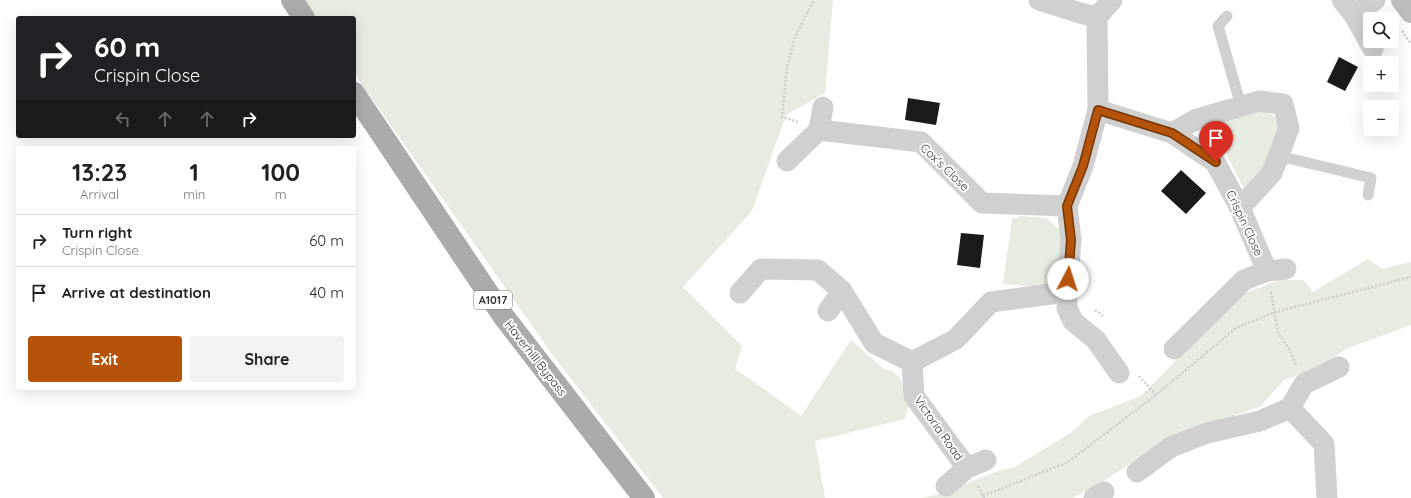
<!DOCTYPE html>
<meta charset="utf-8">
<style>
body{margin:0;font-family:Quicksand,sans-serif;background:#f2f2f2;color:#222;height:100vh;display:flex;flex-direction:column;font-size:15px;white-space:nowrap}
*{box-sizing:border-box;margin:0}
p{font-size:13px;color:#767676}
.icon{flex:none;width:22px;height:22px;fill:none;stroke:currentColor;stroke-width:2;stroke-linecap:round;stroke-linejoin:round}
.map{position:relative;flex:1;overflow:hidden}
.sheet{position:absolute;left:16px;top:146px;width:340px;height:244px;display:flex;flex-direction:column;background:#fff;border-radius:4px;box-shadow:0 4px 16px #0002}
.sheet>*{flex:none}
.banner{position:absolute;left:16px;top:16px;width:340px;height:122px;border-radius:4px;box-shadow:0 4px 16px #0002;background:#202124;color:#fff;overflow:hidden}
.controls{position:absolute;left:1363px;top:12px;display:grid;gap:8px}
.controls a{display:grid;place-items:center;width:36px;height:36px;border-radius:4px;background:#fff;box-shadow:0 4px 16px #0002;font-size:20px}
.pin{position:absolute;display:grid;place-items:center;width:34px;height:34px;color:#fff;margin:-41px -17px;border-radius:50% 50% 50% 0;rotate:-45deg;box-shadow:0 0 4px #0007}
.pin .icon{rotate:45deg}
.me{position:absolute;width:44px;margin:-22px;rotate:5deg;stroke-linejoin:round;filter:drop-shadow(0 0 3px #0008)}
.turn{display:flex;align-items:center;gap:14px;height:84px;padding:0 12px;font-size:18px}
.turn .icon{width:52px;height:52px;stroke-width:2.5}
.turn b{display:block;font-size:28px;line-height:34px}
.lanes{display:flex;align-items:center;height:38px;padding:0 12px;background:#0003;justify-content:center;gap:20px;direction:ltr}
.lanes .off{opacity:.35}
.eta{display:flex;justify-content:space-evenly;align-items:center;height:68px;text-align:center}
.eta b{font-size:24px;font-weight:800;line-height:28px}
.button{display:flex;gap:8px;margin-top:auto;padding:8px 12px}
.button a{flex:1;height:46px;border-radius:4px;background:#b45309;color:#fff;font-size:16px;font-weight:800;line-height:46px;text-align:center}
.button a+a{background:#f2f2f2;color:#222}
ul{padding:0;list-style:none}
li{display:flex;align-items:center;gap:12px;height:52px;padding:0 12px;border-top:1px solid #e0e0e0}
li div{flex:1}
li b{display:block;font-size:15px}
li em{font-style:normal}
.map>svg:first-child{display:block}
</style>
<div class="map">
<svg width="1411" height="498" viewBox="0 0 1411 498">
<rect width="100%" height="100%" fill="#fff"/>
<g fill="#e6ecdf">
<path d="M 303,0 L 833,0 L 825,93 L 786,115 L 752,211 L 683,287 L 742,346 L 735,369 L 760,386 L 801,416 L 851,340 L 884,369 L 892,371 L 901,379 L 908,407 L 905,419 L 815,441 L 825,498 L 663,498 L 552,354 L 354,73 L 354,18 L 316,18 Z"/>
<path d="M 1263,110 L 1274,116 L 1280,126 L 1266,169 L 1245,191 L 1224,149 L 1201,131 L 1218,121 Z"/>
<path d="M 1021,216 L 1046,218 L 1064,233 L 1057,282 L 1049,288 L 1003,284 L 1012,219 Z"/>
<path d="M 1368,259 L 1382,269 L 1411,262 L 1411,325 L 1346,349 L 1315,370 L 1284,380 L 1261,406 L 1163,442 L 1099,484 L 1073,498 L 921,498 L 940,494 L 998,471 L 1013,468 L 1072,432 L 1089,416 L 1141,396 L 1240,295 L 1279,280 L 1303,280 L 1313,292 Z"/>
</g>
<g fill="#1a1a1a">
<path d="M 1339,57 L 1358,67 L 1345,91 L 1327,82 Z"/>
<path d="M 908,98 L 940,103 L 936,125 L 905,120 Z"/>
<path d="M 1181,170 L 1206,193 L 1186,214 L 1161,191 Z"/>
<path d="M 961,233 L 984,235 L 980,268 L 957,265 Z"/>
</g>
<g fill="none" stroke-linecap="round" stroke-linejoin="round">
<g stroke="#cdcdcd" stroke-width="2.5" stroke-dasharray="2 2" stroke-linecap="butt">
<path d="M 1402,31 L 1411,44"/>
<path d="M 798,122 L 782,117 L 787,67 L 795,37 L 814,0"/>
<path d="M 1271,292 L 1278,333 L 1290,350 L 1296,365"/>
<path d="M 1095,310 L 1100,313 L 1103,317"/>
<path d="M 1139,376 L 1156,395"/>
<path d="M 978,486 L 984,498"/>
<path d="M 983,496 L 1068,462 L 1156,395 L 1236,328 L 1275,312 L 1411,277"/>
</g>
<g stroke="#d0d0d0" stroke-width="11">
<path d="M 1227,16 L 1218,26 L 1241,106"/>
<path d="M 1279,156 L 1371,178 L 1368,195"/>
</g>
<g stroke="#d0d0d0" stroke-width="21">
<path d="M 1039,0 L 1080,13 L 1097,17"/>
<path d="M 1342,0 L 1354,15 L 1373,49"/>
<path d="M 1354,15 L 1375,0"/>
<path d="M 1098,110 L 1172,133 L 1215,162 L 1240,208 L 1267,271"/>
<path d="M 819,130 L 921,142 L 982,203 L 1067,206"/>
<path d="M 1172,133 L 1197,119 L 1259,101 L 1283,104 L 1289,128 L 1272,173 L 1240,208"/>
<path d="M 787,161 L 819,130 L 823,107"/>
<path d="M 1067,292 L 1067,308 L 1073,321 L 1096,340 L 1119,373"/>
<path d="M 740,293 L 761,269 L 818,270 L 842,291 L 874,343 L 912,362"/>
<path d="M 828,311 L 842,291"/>
<path d="M 1174,349 L 1244,280 L 1267,271 L 1286,269"/>
<path d="M 1290,408 L 1324,444 L 1327,498"/>
<path d="M 967,468 L 914,396 L 912,362 L 956,339 L 991,302 L 1067,292 L 1071,240 L 1067,206 L 1083,166 L 1098,110 L 1097,17 L 1112,0"/>
<path d="M 1137,472 L 1171,447 L 1207,433 L 1260,421 L 1290,408 L 1304,384 L 1339,367"/>
<path d="M 946,486 L 967,468 L 986,460"/>
<path d="M 1094,498 L 1104,492"/>
</g>
<path stroke="#bdbdbd" stroke-width="22" d="M 1402,0 L 1411,12"/>
<g stroke="#ababab" stroke-width="22">
<path d="M 292,0 L 304,18"/>
<path d="M 354,93 L 504,317 L 644,498"/>
</g>
</g>
<g fill="none" stroke-linecap="round" stroke-linejoin="round">
<defs>
<path id="route" d="M 1068,279 L 1071,240 L 1067,206 L 1083,166 L 1098,110 L 1172,133 L 1216,162"/>
</defs>
<use href="#route" stroke="#753606" stroke-width="10"/>
<use href="#route" stroke="#b45309" stroke-width="7"/>
</g>
<g text-anchor="middle" dominant-baseline="central" stroke-width="4" stroke-linejoin="round" paint-order="stroke">
<rect fill="#fff" stroke="#707070" stroke-width="1" x="474" y="291" width="38" height="18" rx="3"/>
<g font-size="11" font-weight="bold" fill="#333">
<text x="493" y="300">A1017</text>
</g>
<g font-size="12" fill="#333" stroke="#fff">
<text transform="translate(945 167) rotate(44)">Cox's Close</text>
<text transform="translate(1245 223) rotate(65)">Crispin Close</text>
<text transform="translate(536 358) rotate(52)">Haverhill Bypass</text>
<text transform="translate(939 428) rotate(55)">Victoria Road</text>
</g>
</g>
</svg>
<div class="controls">
<a><svg class="icon" aria-label="search" viewBox="0 0 24 24"><circle cx="10" cy="10" r="6"/><path d="M15 15l6 6"/></svg></a>
<a>+</a>
<a>−</a>
</div>
<div class="pin" style="left:1216px;top:162px;background:#d93025"><svg class="icon" aria-label="arrive" viewBox="0 0 24 24"><path d="M6 21V4h12l-3 4 3 4H6"/></svg></div>
<svg class="me" style="left:1068px;top:279px" viewBox="-20 -20 40 40"><circle r="19" fill="#fff"/><path d="M0-13L10 11 0 6-10 11z" fill="#b45309"/></svg>
<div class="banner">
<div class="turn"><svg class="icon" aria-label="right" viewBox="0 0 24 24"><path d="M7 20v-9h11M14 6l5 5-5 5"/></svg><div><b>60 m</b>Crispin Close</div></div>
<div class="lanes"><svg class="icon off" aria-label="left" viewBox="0 0 24 24"><path d="M17 20v-9H6M10 6l-5 5 5 5"/></svg><svg class="icon off" aria-label="ahead" viewBox="0 0 24 24"><path d="M12 20V5M6 11l6-6 6 6"/></svg><svg class="icon off" aria-label="ahead" viewBox="0 0 24 24"><path d="M12 20V5M6 11l6-6 6 6"/></svg><svg class="icon" aria-label="right" viewBox="0 0 24 24"><path d="M7 20v-9h11M14 6l5 5-5 5"/></svg></div>
</div>
<section class="sheet">
<div class="eta">
<div><b>13:23</b><p>Arrival</p></div>
<div><b>1</b><p>min</p></div>
<div><b>100</b><p>m</p></div>
</div>
<ul>
<li><svg class="icon" aria-label="right" viewBox="0 0 24 24"><path d="M7 20v-9h11M14 6l5 5-5 5"/></svg><div><b>Turn right</b><p>Crispin Close</p></div><em>60 m</em></li>
<li><svg class="icon" aria-label="arrive" viewBox="0 0 24 24"><path d="M6 21V4h12l-3 4 3 4H6"/></svg><div><b>Arrive at destination</b></div><em>40 m</em></li>
</ul>
<div class="button"><a>Exit</a><a>Share</a></div>
</section>
</div>
